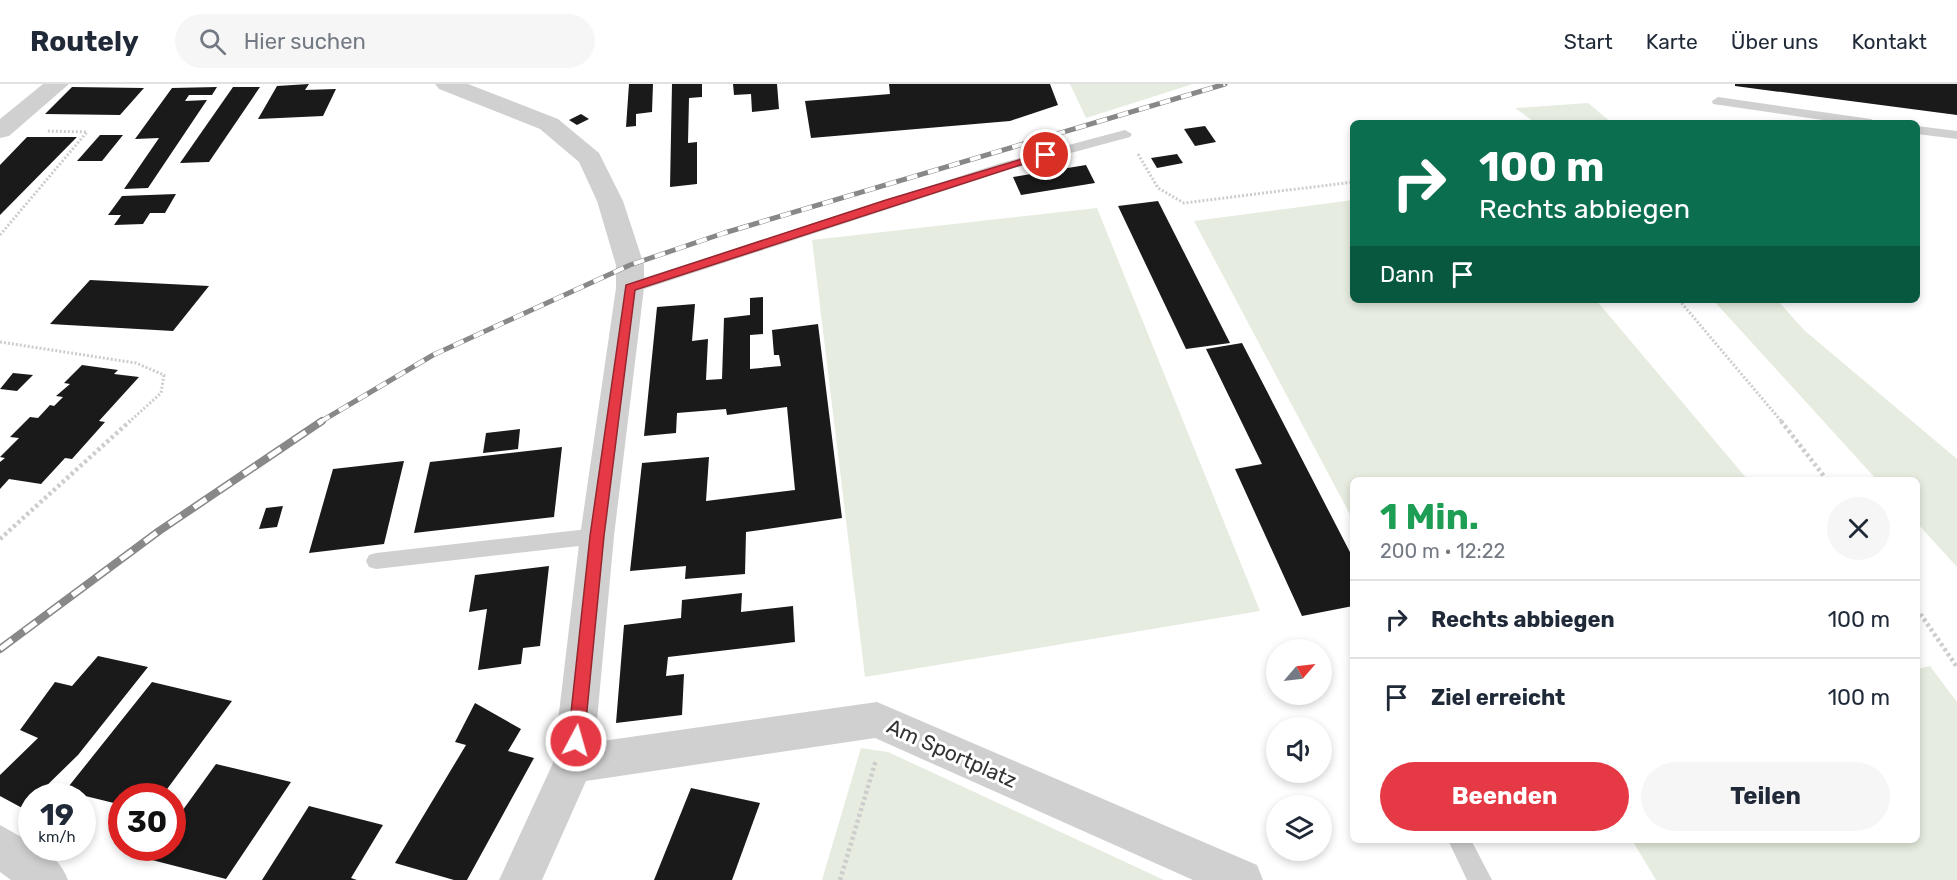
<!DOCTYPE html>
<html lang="de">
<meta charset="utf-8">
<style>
body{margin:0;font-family:Rubik,sans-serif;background:#f6f6f7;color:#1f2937;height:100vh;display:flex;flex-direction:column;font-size:22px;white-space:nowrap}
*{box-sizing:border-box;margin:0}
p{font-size:20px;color:#747a83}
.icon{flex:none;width:33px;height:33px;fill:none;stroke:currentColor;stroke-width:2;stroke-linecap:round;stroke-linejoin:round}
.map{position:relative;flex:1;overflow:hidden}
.sheet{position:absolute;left:1350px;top:393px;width:570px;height:366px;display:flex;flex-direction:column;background:#fff;border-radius:9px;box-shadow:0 3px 9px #0003}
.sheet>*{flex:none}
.guide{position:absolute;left:1350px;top:36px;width:570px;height:183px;border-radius:9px;box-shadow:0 3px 9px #0003;background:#0b6e4f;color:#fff;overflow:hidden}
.needle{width:39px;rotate:62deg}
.tools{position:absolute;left:1266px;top:555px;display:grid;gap:12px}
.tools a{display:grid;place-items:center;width:66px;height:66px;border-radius:50%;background:#fff;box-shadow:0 3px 9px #0003;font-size:30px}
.speed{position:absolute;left:18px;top:699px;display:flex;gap:12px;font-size:30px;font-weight:700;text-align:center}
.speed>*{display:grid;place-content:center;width:78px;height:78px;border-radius:50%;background:#fff;box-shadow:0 3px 9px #0003;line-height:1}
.speed small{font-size:15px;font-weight:400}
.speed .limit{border:9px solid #d22;background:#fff;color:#111}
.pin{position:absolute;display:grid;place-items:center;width:51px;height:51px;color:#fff;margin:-26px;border:3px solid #fff;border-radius:50%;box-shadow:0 2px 6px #0007}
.me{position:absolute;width:66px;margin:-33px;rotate:6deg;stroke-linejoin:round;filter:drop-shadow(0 0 4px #0008)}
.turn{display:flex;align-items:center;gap:21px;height:126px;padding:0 30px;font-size:27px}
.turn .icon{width:78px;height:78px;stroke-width:2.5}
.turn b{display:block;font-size:42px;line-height:51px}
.then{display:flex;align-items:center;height:57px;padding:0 30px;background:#0003;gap:12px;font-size:22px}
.round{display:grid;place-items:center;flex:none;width:63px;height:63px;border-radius:32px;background:#f6f6f7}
.head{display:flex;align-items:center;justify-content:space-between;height:102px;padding:0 30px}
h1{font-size:36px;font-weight:700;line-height:45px;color:#1e9e55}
.cta{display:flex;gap:12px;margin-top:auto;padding:12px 30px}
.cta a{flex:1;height:69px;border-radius:36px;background:#e63946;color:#fff;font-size:24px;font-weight:700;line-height:69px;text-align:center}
.cta a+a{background:#f6f6f7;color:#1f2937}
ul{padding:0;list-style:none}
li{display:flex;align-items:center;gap:18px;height:78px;padding:0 30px;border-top:2px solid #e0e1e3}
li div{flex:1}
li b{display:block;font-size:22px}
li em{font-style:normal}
header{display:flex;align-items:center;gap:36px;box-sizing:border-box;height:84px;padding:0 30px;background:#fff;border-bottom:2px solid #e0e1e3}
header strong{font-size:28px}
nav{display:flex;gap:33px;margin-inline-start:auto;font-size:21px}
.search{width:420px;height:54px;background:#f6f6f7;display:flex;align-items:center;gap:15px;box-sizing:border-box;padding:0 21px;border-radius:33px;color:#747a83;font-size:22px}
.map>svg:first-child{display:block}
</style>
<header>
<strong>Routely</strong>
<div class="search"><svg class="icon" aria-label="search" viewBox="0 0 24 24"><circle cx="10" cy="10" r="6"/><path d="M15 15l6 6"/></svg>Hier suchen</div>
<nav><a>Start</a><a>Karte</a><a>Über uns</a><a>Kontakt</a></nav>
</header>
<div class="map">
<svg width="1957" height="796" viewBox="0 0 1957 796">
<rect width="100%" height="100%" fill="#fff"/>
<g fill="#e6ecdf">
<path d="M 1070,0 L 1193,0 L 1086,34 Z"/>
<path d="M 1588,19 L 1612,39 L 1536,39 L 1515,24 Z"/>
<path d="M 1353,116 L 1353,216 L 1596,216 L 1748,396 L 1353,396 L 1353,436 L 1194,137 Z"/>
<path d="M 1097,124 L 1260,527 L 865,593 L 812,156 Z"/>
<path d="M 1713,216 L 1777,216 L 1804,246 L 1957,375 L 1957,483 L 1917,439 L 1917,396 L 1877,396 Z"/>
<path d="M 1930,582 L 1957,618 L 1957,796 L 1656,796 L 1632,756 L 1917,756 L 1917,585 Z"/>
<path d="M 861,664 L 888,668 L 1164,796 L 822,796 Z"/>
</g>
<g fill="#1a1a1a">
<path d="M 309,0 L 305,6 L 336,5 L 323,32 L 258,35 L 277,2 Z"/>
<path d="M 629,0 L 653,0 L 652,28 L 636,30 L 636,42 L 626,43 Z"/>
<path d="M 672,0 L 702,0 L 702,13 L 689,14 L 688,59 L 697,58 L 697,100 L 670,103 Z"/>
<path d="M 733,0 L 777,0 L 779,25 L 752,28 L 751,10 L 734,11 Z"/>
<path d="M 889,0 L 1050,0 L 1058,21 L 1010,37 L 811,54 L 805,17 L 890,10 Z"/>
<path d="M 1735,0 L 1957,0 L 1957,31 L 1735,2 Z"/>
<path d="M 72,3 L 144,4 L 120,31 L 45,30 Z"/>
<path d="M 217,3 L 212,11 L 189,11 L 185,17 L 207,16 L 148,104 L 124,105 L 159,54 L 135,55 L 172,4 Z"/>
<path d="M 233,3 L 260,3 L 209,78 L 180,79 Z"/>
<path d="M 581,30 L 589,35 L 577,41 L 569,36 Z"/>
<path d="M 1205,42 L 1216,58 L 1195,62 L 1184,45 Z"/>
<path d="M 100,51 L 123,51 L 102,77 L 77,77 Z"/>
<path d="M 27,53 L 77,53 L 0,131 L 0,81 Z"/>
<path d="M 1177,70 L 1183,79 L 1157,84 L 1151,74 Z"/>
<path d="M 1086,81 L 1095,99 L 1021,111 L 1013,93 Z"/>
<path d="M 176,110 L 165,129 L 150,129 L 143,140 L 114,141 L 121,131 L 108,131 L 122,112 Z"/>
<path d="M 1158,117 L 1230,259 L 1186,265 L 1118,122 Z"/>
<path d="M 90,196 L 209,202 L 173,247 L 50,240 Z"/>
<path d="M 763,213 L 763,250 L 750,251 L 750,285 L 781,282 L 779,271 L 774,271 L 772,246 L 818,240 L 842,434 L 746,448 L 745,490 L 685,495 L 686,482 L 630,487 L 642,379 L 709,373 L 706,417 L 795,406 L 787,323 L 727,331 L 726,325 L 677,329 L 676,349 L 644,352 L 657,223 L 695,220 L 692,257 L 708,255 L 706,296 L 722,295 L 724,234 L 750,231 L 750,214 Z"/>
<path d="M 1242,259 L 1353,474 L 1353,522 L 1302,532 L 1235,385 L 1262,380 L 1206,265 Z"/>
<path d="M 82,281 L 118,286 L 114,290 L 139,293 L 99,337 L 105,338 L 72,375 L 65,374 L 41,400 L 9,395 L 0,405 L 0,378 L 5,374 L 0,373 L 19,354 L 10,353 L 30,333 L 38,334 L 50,321 L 54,322 L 63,313 L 56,312 L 70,300 L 64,299 Z"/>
<path d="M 13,289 L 33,291 L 17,307 L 0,305 Z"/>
<path d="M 520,345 L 518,365 L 483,369 L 486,349 Z"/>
<path d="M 562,363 L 554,433 L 414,449 L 430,378 Z"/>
<path d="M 404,377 L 384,460 L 309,469 L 333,385 Z"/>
<path d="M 283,422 L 277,443 L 259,445 L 266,424 Z"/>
<path d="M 549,482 L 540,562 L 523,564 L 521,580 L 478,586 L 487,525 L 469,528 L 475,491 Z"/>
<path d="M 742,509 L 741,528 L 793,522 L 795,558 L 668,573 L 666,592 L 684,590 L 682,631 L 616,639 L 624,541 L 681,534 L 682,516 Z"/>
<path d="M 98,572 L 148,583 L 78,671 L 36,712 L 32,712 L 32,717 L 24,725 L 0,712 L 0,691 L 38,654 L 20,646 L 55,598 L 72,602 Z"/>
<path d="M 152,598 L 232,617 L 162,712 L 122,712 L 122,721 L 65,707 Z"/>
<path d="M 475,619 L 521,645 L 508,667 L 534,674 L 467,796 L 454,796 L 395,779 L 466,661 L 455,658 Z"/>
<path d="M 216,680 L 291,698 L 226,795 L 148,775 L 156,764 L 172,764 L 172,741 Z"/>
<path d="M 691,704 L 760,719 L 732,796 L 654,796 Z"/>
<path d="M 309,722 L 383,741 L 351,794 L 357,796 L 262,796 Z"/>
</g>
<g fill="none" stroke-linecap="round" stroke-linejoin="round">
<g stroke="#cdcdcd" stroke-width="3" stroke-dasharray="2 2" stroke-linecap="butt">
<path d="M 1138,70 L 1158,104 L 1184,119 L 1353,98"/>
<path d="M 0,151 L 87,48 L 46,47"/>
<path d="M 1679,216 L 1782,338"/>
<path d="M 0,258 L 136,279 L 164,291 L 161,309 L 129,338"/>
</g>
<g stroke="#cdcdcd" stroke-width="4.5" stroke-dasharray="3 3" stroke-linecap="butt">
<path d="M 1781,337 L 1827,396"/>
<path d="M 0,455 L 130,337"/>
<path d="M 1917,525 L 1957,583"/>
<path d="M 840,796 L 876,676"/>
</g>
<g fill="#d0d0d0" fill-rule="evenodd">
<path d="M 1718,13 L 1871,35 L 1878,39 L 1844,39 L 1713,20 L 1712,17 Z"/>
<path d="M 1917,42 L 1957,47 L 1957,55 L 1917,50 Z"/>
<path d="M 1125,46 L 1132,50 L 1130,53 L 1011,85 L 635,208 L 630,209 L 622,204 L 625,200 L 1001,79 Z"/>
<path d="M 597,444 L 604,447 L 606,452 L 604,457 L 597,460 L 376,485 L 369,483 L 366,477 L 369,471 L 376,469 Z"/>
<path d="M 1448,756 L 1471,756 L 1492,796 L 1467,796 Z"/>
</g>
<g fill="#d0d0d0" fill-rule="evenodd">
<path d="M 43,0 L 69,0 L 9,52 L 0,54 L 0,35 Z"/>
<path d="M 435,0 L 468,0 L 558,35 L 599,69 L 623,117 L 644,181 L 644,204 L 614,452 L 595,658 L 877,618 L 1257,781 L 1263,796 L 1193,796 L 875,654 L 586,697 L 542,796 L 499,796 L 553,679 L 580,452 L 616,204 L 616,181 L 597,117 L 579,78 L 540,45 L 439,5 Z"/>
<path d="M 0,741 L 32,759 L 32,764 C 49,764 63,782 68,796 L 11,796 L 0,788 Z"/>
</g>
<defs>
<path id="rail-far1" d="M 320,338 L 433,271 L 630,181 L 724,149 L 1225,0"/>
<path id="rail" d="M 0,565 L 159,447 L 322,337"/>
</defs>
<use href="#rail-far1" stroke="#888" stroke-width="5"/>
<use href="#rail" stroke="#888" stroke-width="8"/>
<use href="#rail-far1" stroke="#fff" stroke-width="4" stroke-dasharray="11" stroke-linecap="butt"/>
<use href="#rail" stroke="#fff" stroke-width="5" stroke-dasharray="15" stroke-linecap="butt"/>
</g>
<path fill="#e63946" stroke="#96252e" stroke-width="1.5" d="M 1042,69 L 1051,71 L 635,206 L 604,452 L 584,657 L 582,663 L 576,665 L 570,663 L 568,657 L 590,452 L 626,201 L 886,116 Z"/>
<g text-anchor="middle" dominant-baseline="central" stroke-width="6" stroke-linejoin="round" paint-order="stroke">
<g font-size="21" fill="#333" stroke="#fff">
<text transform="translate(952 669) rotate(24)">Am Sportplatz</text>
</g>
</g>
</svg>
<div class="tools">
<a><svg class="needle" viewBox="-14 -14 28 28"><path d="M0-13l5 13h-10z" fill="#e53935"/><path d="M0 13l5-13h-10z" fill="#747a83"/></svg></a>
<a><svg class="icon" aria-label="sound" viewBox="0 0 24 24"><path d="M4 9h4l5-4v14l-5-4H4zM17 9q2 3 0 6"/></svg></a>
<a><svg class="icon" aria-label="layers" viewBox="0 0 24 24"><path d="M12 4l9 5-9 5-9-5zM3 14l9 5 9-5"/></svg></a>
</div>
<div class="speed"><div>19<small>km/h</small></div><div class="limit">30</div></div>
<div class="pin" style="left:1046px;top:71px;background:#d93025"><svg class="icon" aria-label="arrive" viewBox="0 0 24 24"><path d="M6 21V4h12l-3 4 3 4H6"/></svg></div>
<svg class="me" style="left:576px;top:657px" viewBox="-20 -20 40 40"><circle r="17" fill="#e63946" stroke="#fff" stroke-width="3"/><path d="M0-11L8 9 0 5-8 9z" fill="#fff"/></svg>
<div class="guide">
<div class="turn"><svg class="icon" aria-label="right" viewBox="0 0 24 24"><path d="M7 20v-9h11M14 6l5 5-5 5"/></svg><div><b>100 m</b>Rechts abbiegen</div></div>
<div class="then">Dann<svg class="icon" aria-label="arrive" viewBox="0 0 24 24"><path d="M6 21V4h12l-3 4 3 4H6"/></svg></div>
</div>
<section class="sheet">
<div class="head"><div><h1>1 Min.</h1><p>200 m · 12:22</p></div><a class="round"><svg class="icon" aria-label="close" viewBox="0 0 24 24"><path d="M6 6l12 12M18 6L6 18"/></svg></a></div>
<ul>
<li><svg class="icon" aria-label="right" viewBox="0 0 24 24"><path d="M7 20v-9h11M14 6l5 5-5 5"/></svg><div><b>Rechts abbiegen</b></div><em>100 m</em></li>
<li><svg class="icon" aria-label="arrive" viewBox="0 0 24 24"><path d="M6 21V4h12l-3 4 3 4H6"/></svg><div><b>Ziel erreicht</b></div><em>100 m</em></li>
</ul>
<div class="cta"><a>Beenden</a><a>Teilen</a></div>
</section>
</div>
